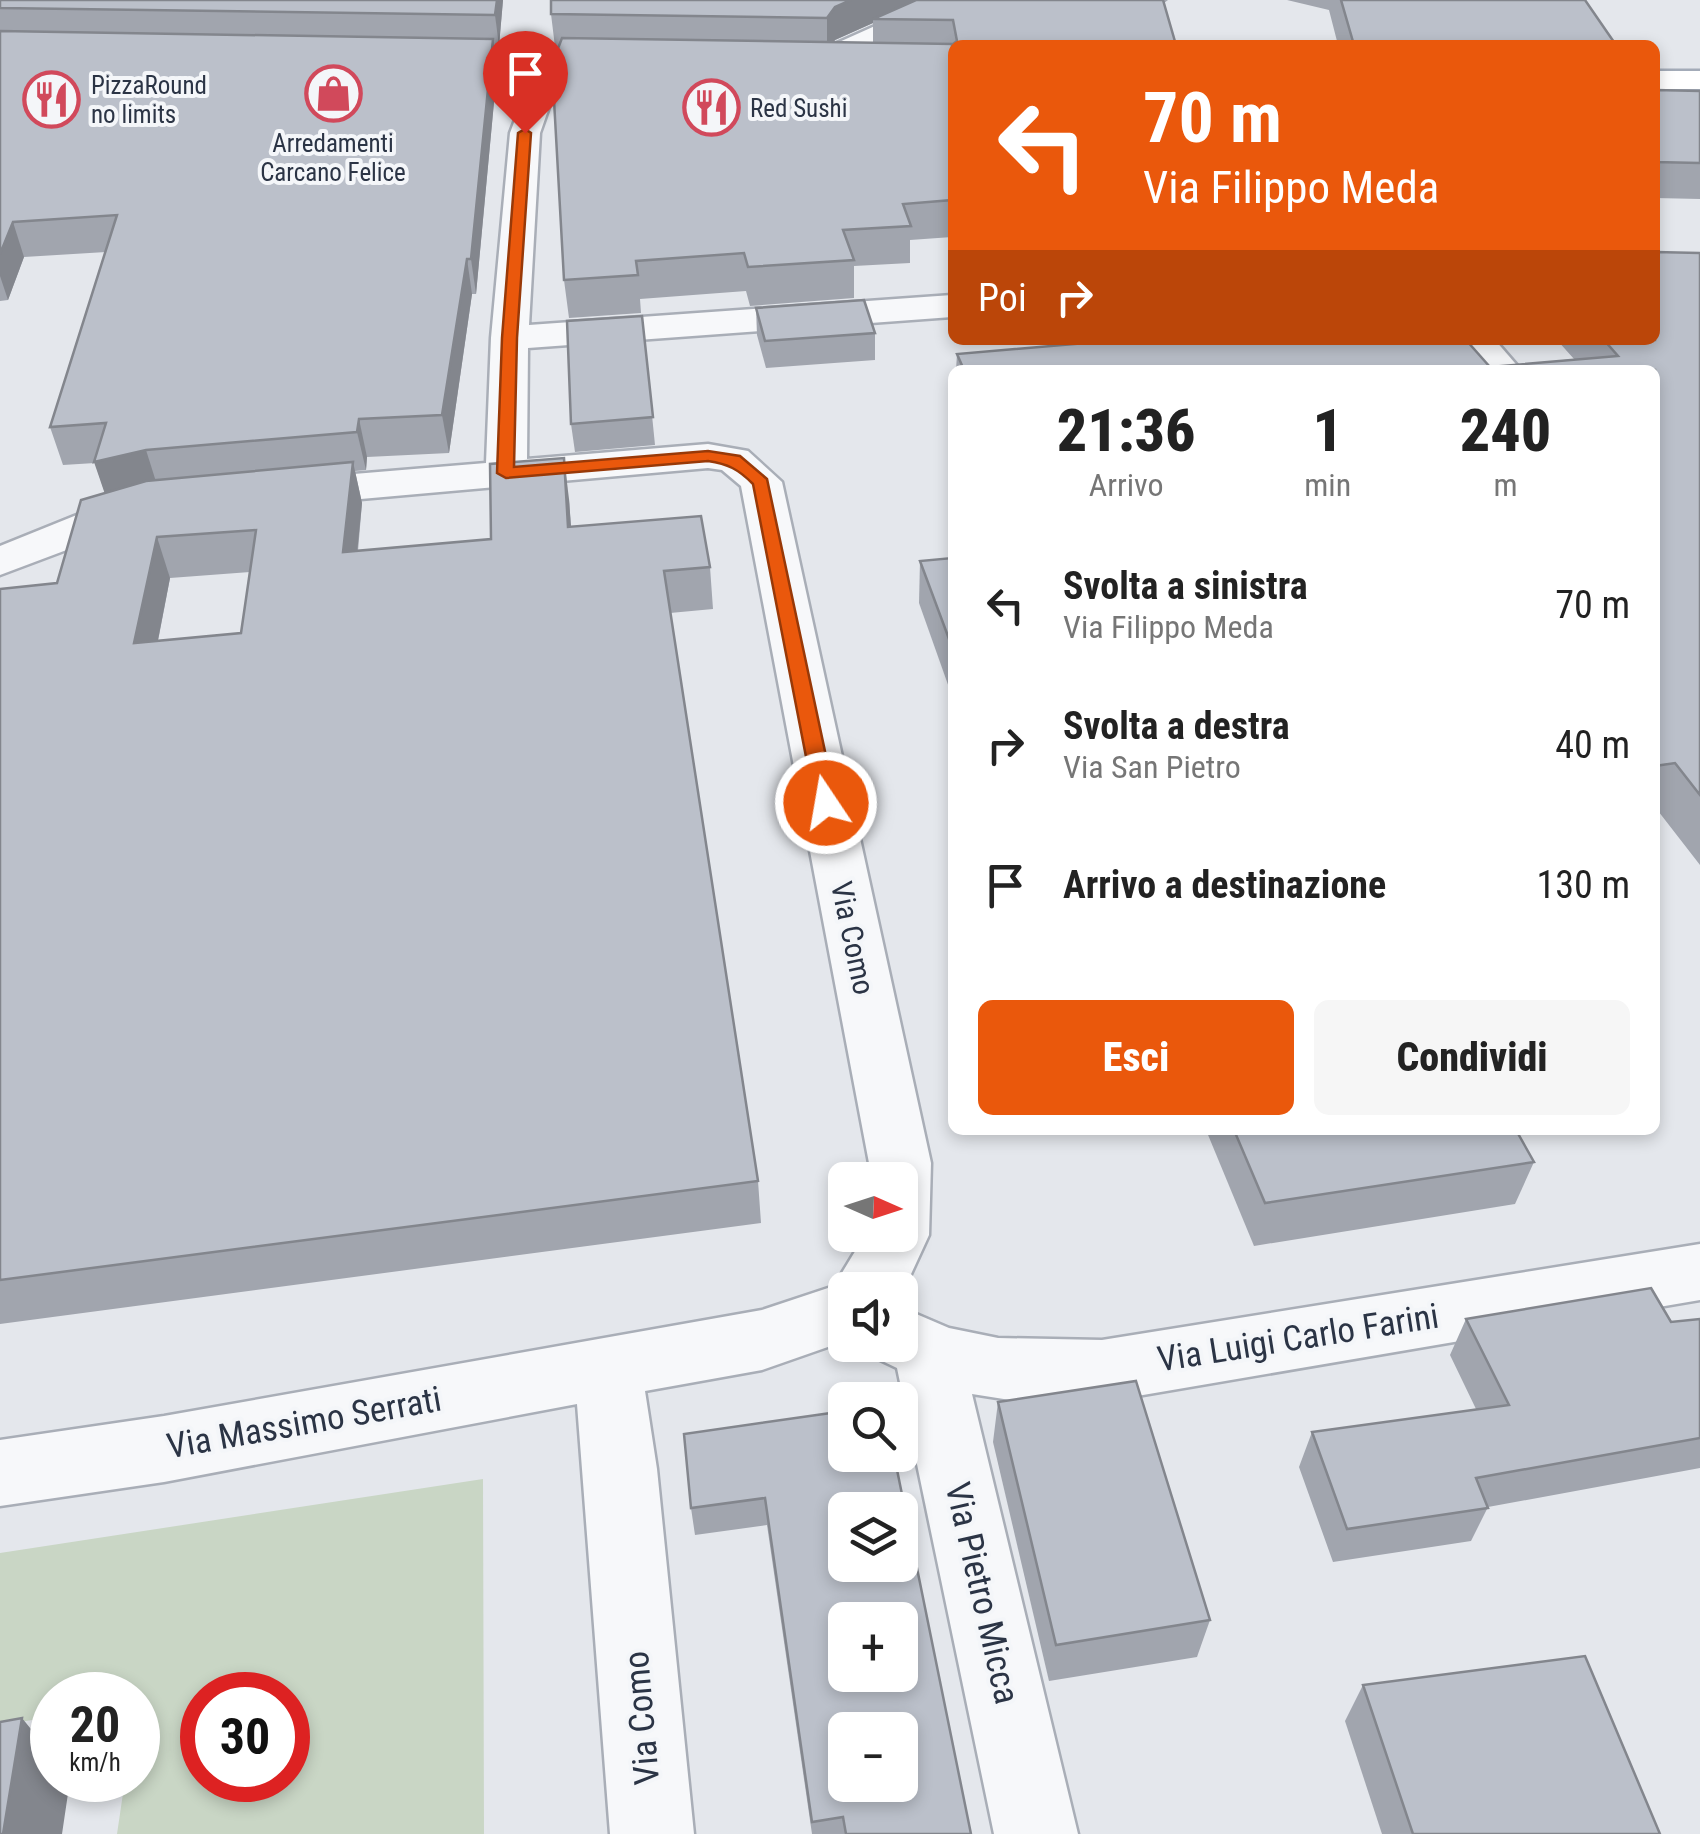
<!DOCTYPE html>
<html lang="it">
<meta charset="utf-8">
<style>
body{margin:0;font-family:"Roboto Condensed",sans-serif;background:#f6f6f6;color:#222;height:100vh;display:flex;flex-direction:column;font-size:38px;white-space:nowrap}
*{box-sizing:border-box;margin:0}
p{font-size:32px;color:#767676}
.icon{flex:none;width:55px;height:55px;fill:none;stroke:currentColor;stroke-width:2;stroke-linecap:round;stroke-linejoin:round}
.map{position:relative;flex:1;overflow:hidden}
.drawer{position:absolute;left:948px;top:365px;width:712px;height:770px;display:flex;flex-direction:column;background:#fff;border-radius:15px;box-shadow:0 5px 15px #0003}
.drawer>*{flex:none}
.guide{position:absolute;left:948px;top:40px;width:712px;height:305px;border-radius:15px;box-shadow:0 5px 15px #0003;background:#ea580c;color:#fff;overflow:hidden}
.needle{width:65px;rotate:93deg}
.tools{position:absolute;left:828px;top:1162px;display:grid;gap:20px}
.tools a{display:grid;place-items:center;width:90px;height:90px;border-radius:15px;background:#fff;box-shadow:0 5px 15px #0003;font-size:50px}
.speed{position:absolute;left:30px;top:1672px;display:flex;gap:20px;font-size:50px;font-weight:700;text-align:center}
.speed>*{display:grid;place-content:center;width:130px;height:130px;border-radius:50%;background:#fff;box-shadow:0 5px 15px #0003;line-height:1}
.speed small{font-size:25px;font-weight:400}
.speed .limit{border:15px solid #d22;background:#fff;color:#111}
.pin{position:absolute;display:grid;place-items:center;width:85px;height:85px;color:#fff;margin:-102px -42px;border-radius:50% 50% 50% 0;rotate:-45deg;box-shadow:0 0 10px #0007}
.pin .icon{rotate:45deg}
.me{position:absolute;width:110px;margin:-55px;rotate:348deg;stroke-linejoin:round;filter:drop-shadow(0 0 8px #0008)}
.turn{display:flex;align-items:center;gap:35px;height:210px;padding:0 30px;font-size:45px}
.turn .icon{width:130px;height:130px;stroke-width:2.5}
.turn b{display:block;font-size:70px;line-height:85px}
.then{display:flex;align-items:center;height:95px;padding:0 30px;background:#0003;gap:20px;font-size:38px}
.eta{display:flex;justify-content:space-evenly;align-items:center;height:170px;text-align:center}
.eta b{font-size:60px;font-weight:800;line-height:70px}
.button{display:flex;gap:20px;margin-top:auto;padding:20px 30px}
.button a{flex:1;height:115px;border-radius:15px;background:#ea580c;color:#fff;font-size:40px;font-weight:800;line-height:115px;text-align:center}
.button a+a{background:#f6f6f6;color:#222}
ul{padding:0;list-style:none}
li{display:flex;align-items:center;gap:30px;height:140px;padding:0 30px}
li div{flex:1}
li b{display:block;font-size:38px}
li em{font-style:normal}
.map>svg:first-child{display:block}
</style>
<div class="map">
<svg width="1700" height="1834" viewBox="0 0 1700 1834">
<rect width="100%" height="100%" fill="#e4e7ec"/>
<path fill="#c9d6c5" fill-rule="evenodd" d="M 483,1479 L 484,1834 L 117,1834 L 125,1780 L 138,1780 L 138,1695 L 52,1695 L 52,1717 L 0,1725 L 0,1553 ZM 202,1695 L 288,1695 L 288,1780 L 202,1780 Z"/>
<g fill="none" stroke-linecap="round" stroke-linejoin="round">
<defs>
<g id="minor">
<path d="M 933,0 L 968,0 L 964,6 L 857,55 L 847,70 L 827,70 L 823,64 L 837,43 Z"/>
<path d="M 552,50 L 562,53 L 566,59 L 540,133 L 529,325 L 952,295 L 952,317 L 528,348 L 527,459 L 708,444 L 748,451 L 782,482 L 931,1163 L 929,1235 L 900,1298 L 900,1290 L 845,1290 L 845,1341 L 762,1370 L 645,1391 L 657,1469 L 694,1834 L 610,1834 L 577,1404 L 164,1482 L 0,1506 L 0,1440 L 164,1416 L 762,1310 L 834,1286 L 865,1235 L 900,1235 L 900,1180 L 868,1180 L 869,1163 L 741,486 L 722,470 L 708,468 L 282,506 L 267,502 L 261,493 L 267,484 L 282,480 L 486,463 L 491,338 L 510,133 L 538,59 L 542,53 Z"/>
<path d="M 1456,340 L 1495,340 L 1521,370 L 1481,370 Z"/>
<path d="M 142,494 L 157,498 L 163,507 L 157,516 L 0,575 L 0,546 L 99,506 Z"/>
<path d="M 1700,1244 L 1700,1300 L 1102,1402 L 1023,1402 L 972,1394 L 1078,1834 L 994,1834 L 897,1368 L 876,1358 L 870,1345 L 900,1345 L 900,1307 L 949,1328 L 998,1338 L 1102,1340 Z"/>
</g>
<g id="major">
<path d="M 423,47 L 627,51 L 637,54 L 641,60 L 637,66 L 627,69 L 413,62 L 409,56 L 413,50 Z"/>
<rect x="1655" y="71" width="45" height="18"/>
</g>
</defs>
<use href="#minor" stroke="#a9aeb7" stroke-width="5"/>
<use href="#major" stroke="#a3abb8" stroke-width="5"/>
<use href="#minor" fill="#f7f8fa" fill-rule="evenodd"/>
<use href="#major" fill="#fff" fill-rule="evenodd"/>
</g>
<g fill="#a1a5ae" fill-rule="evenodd">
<path d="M 0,0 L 503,0 L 499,46 L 494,46 L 497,70 L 476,294 L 472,294 L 449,453 L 367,457 L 366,470 L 355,471 L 362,503 L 358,551 L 491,539 L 569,499 L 571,527 L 710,567 L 713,609 L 670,613 L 758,1181 L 761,1223 L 0,1324 L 0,589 L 57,583 L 105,493 L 95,463 L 63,465 L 50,427 L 106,252 L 24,257 L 8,300 L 0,301 ZM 250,572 L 241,633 L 158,641 L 170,578 Z"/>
<path d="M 1168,0 L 1164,3 L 952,45 L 952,237 L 910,240 L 910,263 L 854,266 L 854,298 L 750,306 L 746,291 L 640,299 L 641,313 L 569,318 L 564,280 L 559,47 L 555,47 L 551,14 ZM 873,23 L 873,43 L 834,42 L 835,40 Z"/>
<path d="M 1287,0 L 1585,0 L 1616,45 L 1338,45 L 1329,10 Z"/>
<path d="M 1655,90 L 1700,91 L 1700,199 L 1655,198 Z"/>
<path d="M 1700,253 L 1700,865 L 1655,807 L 1655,370 L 956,370 L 957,354 L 1490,367 L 1574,359 L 1557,340 L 1655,340 Z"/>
<path d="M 756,308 L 875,333 L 875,360 L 766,368 L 757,335 Z"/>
<path d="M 642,316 L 655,445 L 575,452 L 571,424 Z"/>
<path d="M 952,558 L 952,696 L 919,603 L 920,561 Z"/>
<path d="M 1206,1130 L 1516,1130 L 1534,1162 L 1515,1204 L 1254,1246 Z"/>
<path d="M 1466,1319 L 1671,1322 L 1700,1319 L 1700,1468 L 1488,1507 L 1471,1541 L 1333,1562 L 1299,1467 L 1312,1432 L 1476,1409 L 1450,1355 Z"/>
<path d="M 998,1402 L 1210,1620 L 1197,1657 L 1049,1681 L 993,1442 Z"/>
<path d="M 845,1411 L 971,1834 L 812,1834 L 767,1525 L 695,1535 L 691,1508 Z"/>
<path d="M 1363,1685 L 1660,1834 L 1382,1834 L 1345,1721 Z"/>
</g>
<g fill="#83868d">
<path d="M 497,0 L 503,0 L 499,46 L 495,15 Z"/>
<path d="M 851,0 L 924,0 L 873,19 L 873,23 L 835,40 L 827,51 L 827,18 L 835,7 Z"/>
<path d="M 493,39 L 497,70 L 476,294 L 471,259 Z"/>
<path d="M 13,222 L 24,257 L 8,300 L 0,276 L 0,254 Z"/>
<path d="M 467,259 L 472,294 L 449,453 L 442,415 Z"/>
<path d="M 359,419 L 367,457 L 366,470 L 357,432 Z"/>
<path d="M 146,450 L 158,488 L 107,500 L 94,462 Z"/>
<path d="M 564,458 L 569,499 L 574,569 L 568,527 Z"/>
<path d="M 353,462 L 362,503 L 353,594 L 343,552 Z"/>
<path d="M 157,537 L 170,578 L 149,686 L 134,643 Z"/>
<path d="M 22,1718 L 52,1755 L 52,1780 L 70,1780 L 62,1834 L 3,1834 Z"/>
</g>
<g fill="#bbc0ca" stroke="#83868d" stroke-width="2.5" fill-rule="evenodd">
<path d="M 0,0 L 497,0 L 495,15 L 0,8 Z"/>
<path d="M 551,0 L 851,0 L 835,7 L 827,18 L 551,14 Z"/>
<path d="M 916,0 L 1163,0 L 1176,45 L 952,45 L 952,200 L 903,204 L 911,226 L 843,230 L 854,260 L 748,267 L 744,253 L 636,261 L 638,275 L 564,280 L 552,64 L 562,38 L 953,44 L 957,41 L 953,20 L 873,19 Z"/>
<path d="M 1341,0 L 1585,0 L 1616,45 L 1354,45 Z"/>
<path d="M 0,31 L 493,39 L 471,259 L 467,259 L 442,415 L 359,419 L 357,432 L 146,450 L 94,462 L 106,423 L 50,427 L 117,215 L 13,222 L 0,254 Z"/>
<path d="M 1655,90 L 1700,91 L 1700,163 L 1655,162 Z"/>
<path d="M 1655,252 L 1700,253 L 1700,795 L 1675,763 L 1655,766 L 1655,370 L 964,370 L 957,354 L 1121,340 L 1466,340 L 1490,367 L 1618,356 L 1604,340 L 1655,340 Z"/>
<path d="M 864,300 L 875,333 L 765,341 L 756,308 Z"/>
<path d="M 642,316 L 653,417 L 571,424 L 567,321 Z"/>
<path d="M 564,458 L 568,527 L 701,516 L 710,567 L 664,571 L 758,1181 L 0,1280 L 0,589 L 57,583 L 81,500 L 146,481 L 353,462 L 343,552 L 491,539 L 490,464 ZM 256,530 L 241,633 L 134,643 L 157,537 Z"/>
<path d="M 952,558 L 952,647 L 920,561 Z"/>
<path d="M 1234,1130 L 1516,1130 L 1534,1162 L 1265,1203 Z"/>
<path d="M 1651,1288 L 1671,1322 L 1700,1319 L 1700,1438 L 1476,1478 L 1488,1508 L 1347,1529 L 1312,1432 L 1509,1405 L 1466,1319 Z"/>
<path d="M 1136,1381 L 1210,1620 L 1056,1645 L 998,1402 Z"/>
<path d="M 845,1411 L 845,1455 L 894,1455 L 971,1834 L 846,1834 L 843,1817 L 812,1822 L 765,1498 L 691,1508 L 684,1434 ZM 845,1510 L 900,1510 L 900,1565 L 845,1565 ZM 845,1620 L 900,1620 L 900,1675 L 845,1675 ZM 845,1730 L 900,1730 L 900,1785 L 845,1785 Z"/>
<path d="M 1585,1656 L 1660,1834 L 1413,1834 L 1363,1685 Z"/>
<path d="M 22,1718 L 3,1834 L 0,1834 L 0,1722 Z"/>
</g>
<path fill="#ea580c" stroke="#983908" stroke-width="2.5" d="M 525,129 L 531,133 L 517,338 L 514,467 L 708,451 L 740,456 L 767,479 L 836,803 L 833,808 L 826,810 L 815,803 L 753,484 C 738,469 728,464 708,461 L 506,478 L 497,473 L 502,338 L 518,133 Z"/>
<defs>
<symbol id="shop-ring" viewBox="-11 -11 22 22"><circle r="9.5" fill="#f4f6f9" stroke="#d1495b" stroke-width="1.5"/><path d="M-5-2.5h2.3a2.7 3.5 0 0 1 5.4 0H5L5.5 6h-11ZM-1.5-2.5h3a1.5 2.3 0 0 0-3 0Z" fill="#d1495b"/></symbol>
<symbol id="restaurant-ring" viewBox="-11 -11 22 22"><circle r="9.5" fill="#f4f6f9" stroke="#d1495b" stroke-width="1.5"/><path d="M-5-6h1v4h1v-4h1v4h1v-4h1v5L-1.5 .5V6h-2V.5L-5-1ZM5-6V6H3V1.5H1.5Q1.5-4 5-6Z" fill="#d1495b"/></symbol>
</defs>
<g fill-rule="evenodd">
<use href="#shop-ring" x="302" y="62" width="63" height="63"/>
<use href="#restaurant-ring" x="20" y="68" width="63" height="63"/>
<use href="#restaurant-ring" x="680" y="76" width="63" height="63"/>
</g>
<g text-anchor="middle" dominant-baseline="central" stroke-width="8" stroke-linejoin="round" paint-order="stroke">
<g font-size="25" fill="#2b3445" stroke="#f4f6f9" text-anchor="start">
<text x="91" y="85">PizzaRound<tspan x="91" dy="29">no limits</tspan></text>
<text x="750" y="108">Red Sushi</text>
<text x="333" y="143" text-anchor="middle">Arredamenti<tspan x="333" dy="29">Carcano Felice</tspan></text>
</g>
<g font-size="30" fill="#2b3445" stroke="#f4f6f9">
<text transform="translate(853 938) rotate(78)">Via Como</text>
</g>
<g font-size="35" fill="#2b3445" stroke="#f4f6f9">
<text transform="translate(1298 1338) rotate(-9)">Via Luigi Carlo Farini</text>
<text transform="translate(304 1423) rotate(-10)">Via Massimo Serrati</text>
<text transform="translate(982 1593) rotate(77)">Via Pietro Micca</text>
<text transform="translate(642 1718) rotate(-95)">Via Como</text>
</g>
</g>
</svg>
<div class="tools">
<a><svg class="needle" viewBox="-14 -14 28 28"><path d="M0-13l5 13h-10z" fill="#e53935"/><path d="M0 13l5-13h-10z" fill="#767676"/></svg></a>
<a><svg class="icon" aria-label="sound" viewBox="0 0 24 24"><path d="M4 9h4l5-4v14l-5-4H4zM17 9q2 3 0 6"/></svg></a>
<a><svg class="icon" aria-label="search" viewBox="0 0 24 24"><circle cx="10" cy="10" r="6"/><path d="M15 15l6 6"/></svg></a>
<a><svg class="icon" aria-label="layers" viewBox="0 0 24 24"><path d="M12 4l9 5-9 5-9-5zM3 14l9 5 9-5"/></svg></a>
<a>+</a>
<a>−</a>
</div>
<div class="speed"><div>20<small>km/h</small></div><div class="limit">30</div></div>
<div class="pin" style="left:525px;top:133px;background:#d93025"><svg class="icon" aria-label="arrive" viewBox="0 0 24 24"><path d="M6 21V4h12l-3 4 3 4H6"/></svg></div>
<svg class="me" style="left:826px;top:803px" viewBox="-20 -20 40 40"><circle r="17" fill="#ea580c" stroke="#fff" stroke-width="3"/><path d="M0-11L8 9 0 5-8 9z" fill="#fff"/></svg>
<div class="guide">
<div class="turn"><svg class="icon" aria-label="left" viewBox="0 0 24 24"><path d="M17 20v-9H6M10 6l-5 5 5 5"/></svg><div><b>70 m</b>Via Filippo Meda</div></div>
<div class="then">Poi<svg class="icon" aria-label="right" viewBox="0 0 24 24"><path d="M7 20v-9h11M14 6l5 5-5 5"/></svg></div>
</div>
<section class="drawer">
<div class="eta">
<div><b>21:36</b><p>Arrivo</p></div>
<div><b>1</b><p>min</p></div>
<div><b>240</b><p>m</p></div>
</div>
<ul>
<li><svg class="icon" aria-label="left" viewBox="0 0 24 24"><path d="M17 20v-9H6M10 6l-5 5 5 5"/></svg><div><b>Svolta a sinistra</b><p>Via Filippo Meda</p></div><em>70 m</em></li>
<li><svg class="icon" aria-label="right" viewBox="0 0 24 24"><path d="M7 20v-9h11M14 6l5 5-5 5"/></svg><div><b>Svolta a destra</b><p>Via San Pietro</p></div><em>40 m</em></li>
<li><svg class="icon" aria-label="arrive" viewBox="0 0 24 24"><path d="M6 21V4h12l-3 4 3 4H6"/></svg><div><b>Arrivo a destinazione</b></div><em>130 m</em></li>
</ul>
<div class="button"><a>Esci</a><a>Condividi</a></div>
</section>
</div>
